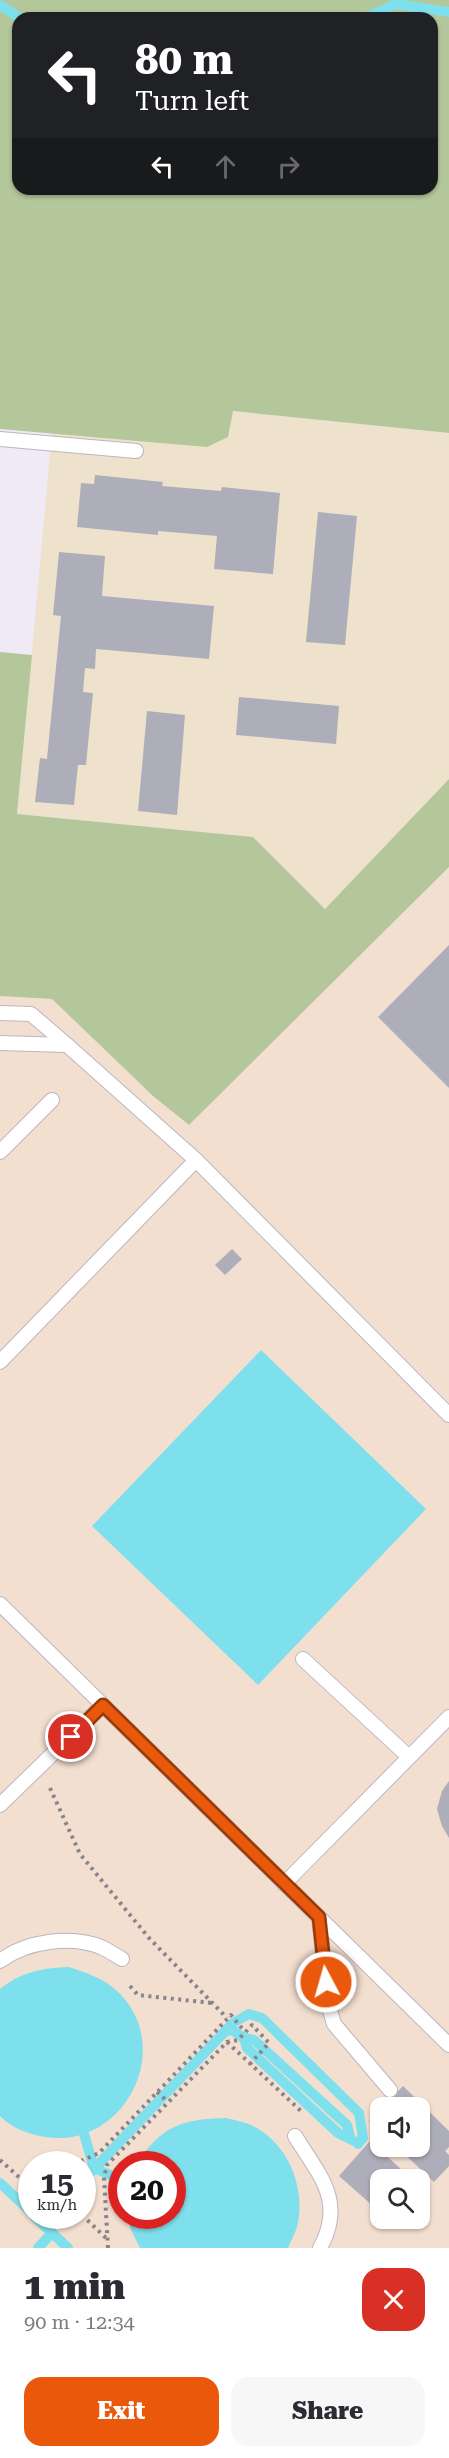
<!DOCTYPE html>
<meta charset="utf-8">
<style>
body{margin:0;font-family:"Roboto Serif",serif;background:#f7f7f7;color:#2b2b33;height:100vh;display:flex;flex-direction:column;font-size:22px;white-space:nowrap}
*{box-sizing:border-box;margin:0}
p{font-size:20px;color:#7c7c81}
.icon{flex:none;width:33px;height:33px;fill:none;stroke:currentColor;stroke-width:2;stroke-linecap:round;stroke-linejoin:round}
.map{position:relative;height:2248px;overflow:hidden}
.drawer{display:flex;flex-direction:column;background:#fff;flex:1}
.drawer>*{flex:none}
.top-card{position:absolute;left:12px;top:12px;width:426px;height:183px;border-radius:18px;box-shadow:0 2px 4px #0004;background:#202124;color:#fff;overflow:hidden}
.tools{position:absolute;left:370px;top:2097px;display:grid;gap:12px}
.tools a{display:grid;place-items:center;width:60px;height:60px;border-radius:12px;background:#fff;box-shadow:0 2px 4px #0004;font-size:30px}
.speed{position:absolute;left:18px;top:2151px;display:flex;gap:12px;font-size:30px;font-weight:700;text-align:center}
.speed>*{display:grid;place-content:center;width:78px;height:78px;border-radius:50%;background:#fff;box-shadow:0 2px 4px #0004;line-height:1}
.speed small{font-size:15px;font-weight:400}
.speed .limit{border:9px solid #d22;background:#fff;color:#111}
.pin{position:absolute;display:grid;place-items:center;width:51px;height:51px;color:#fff;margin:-26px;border:3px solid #fff;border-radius:50%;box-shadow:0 2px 6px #0007}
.me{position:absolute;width:66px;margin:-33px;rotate:354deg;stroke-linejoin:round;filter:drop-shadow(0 0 4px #0008)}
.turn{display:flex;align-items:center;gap:21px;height:126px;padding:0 24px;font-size:27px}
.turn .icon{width:78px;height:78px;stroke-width:2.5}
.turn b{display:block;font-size:42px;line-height:51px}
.lanes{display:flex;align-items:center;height:57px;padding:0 24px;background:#0003;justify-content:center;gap:30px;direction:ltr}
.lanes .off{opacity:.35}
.round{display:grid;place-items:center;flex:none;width:63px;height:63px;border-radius:18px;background:#f7f7f7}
.overview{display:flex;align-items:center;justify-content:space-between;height:102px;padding:0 24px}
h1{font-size:36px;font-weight:800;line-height:45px}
.primary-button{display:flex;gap:12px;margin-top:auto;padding:12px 24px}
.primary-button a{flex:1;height:69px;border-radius:18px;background:#ea580c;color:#fff;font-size:24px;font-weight:800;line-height:69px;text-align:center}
.primary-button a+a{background:#f7f7f7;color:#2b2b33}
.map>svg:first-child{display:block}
</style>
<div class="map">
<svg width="449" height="2248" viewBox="0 0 449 2248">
<rect width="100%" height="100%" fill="#f0eaf6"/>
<path fill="#eee2cd" d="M 232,411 L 449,433 L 449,779 L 326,910 L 253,837 L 17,814 L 52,432 Z"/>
<path fill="#f3dfd0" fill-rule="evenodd" d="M 449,867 L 449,2248 L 0,2248 L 0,996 L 52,999 L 153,1096 L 189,1125 ZM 381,2108 L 420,2108 L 420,2146 L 381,2146 ZM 32,2164 L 82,2164 L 82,2216 L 32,2216 ZM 122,2164 L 172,2164 L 172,2216 L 122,2216 ZM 381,2180 L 420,2180 L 420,2218 L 381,2218 Z"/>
<g fill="#b4c79a" fill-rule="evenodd">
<path d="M 0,0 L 449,0 L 449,433 L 233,411 L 228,437 L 207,447 L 0,429 ZM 18,18 L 432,18 L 432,189 L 18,189 Z"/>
<path d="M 0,652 L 32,655 L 17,814 L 253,837 L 325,909 L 449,779 L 449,867 L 189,1125 L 153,1096 L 52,999 L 0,996 Z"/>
</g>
<g fill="#7fe0ed">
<path d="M 261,1350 L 426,1509 L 258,1685 L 92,1526 Z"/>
<path d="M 69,1967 C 87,1973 103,1978 117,1991 C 177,2047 124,2150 45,2137 C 29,2134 11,2128 0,2116 L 0,1989 C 21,1972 42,1968 69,1967 Z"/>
<path d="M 226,2118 C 234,2120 245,2122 253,2126 C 287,2143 305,2185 298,2222 C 297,2231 291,2240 288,2248 L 140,2248 L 130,2228 L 129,2216 L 172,2216 L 172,2164 L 137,2164 C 160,2126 183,2119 226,2118 Z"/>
</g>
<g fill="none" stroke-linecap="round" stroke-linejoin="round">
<g stroke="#7fe0ed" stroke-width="10">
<path d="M 0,5 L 20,18"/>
<path d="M 365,18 L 396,4 L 449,12"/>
<path d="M 224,2032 L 232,2030 L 244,2038 L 254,2040 L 347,2125 L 350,2137"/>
<path d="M 244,2038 L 247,2048 L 338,2133 L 354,2141"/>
<path d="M 84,2134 L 94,2168 L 122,2180"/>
<path d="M 92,2171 L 233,2023 L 249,2014 L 262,2018 L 359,2113 L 363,2138 L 358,2144"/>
<path d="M 0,2183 L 32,2213"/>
<path d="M 34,2216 L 52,2233"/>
<path d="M 38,2248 L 52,2233 L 68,2248"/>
</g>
</g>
<g fill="#adaeba">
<path d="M 95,475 L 163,482 L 162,486 L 221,491 L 222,487 L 280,493 L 273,574 L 214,569 L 217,536 L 158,531 L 158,535 L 77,527 L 81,483 L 94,484 Z"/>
<path d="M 318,512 L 357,516 L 345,645 L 306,642 Z"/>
<path d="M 59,552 L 105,556 L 102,596 L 214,606 L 209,659 L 96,649 L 95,669 L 85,668 L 83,692 L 93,693 L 86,765 L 78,765 L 74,805 L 35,802 L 40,758 L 47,759 L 61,616 L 53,615 Z"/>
<path d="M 239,697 L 339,706 L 336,744 L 236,735 Z"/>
<path d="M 147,711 L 185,715 L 177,815 L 138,811 Z"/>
<path d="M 449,945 L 449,1088 L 378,1017 Z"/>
<path d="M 232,1249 L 242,1259 L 225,1275 L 215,1265 Z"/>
<path d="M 449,1781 L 449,1838 L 442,1826 L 437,1809 L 442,1791 Z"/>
<path d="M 403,2086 L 449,2131 L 449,2147 L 445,2151 L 449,2155 L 449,2166 L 434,2182 L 396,2146 L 420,2146 L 420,2108 L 382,2108 Z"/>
<path d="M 381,2109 L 381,2133 L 369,2121 Z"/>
<path d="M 370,2141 L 413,2180 L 381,2180 L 381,2213 L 339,2176 Z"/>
</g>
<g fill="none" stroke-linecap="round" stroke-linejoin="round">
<defs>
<g id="lane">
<path d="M 0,439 L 136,451"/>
<path d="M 0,1013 L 31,1014 L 67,1045"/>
<path d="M 0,1043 L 67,1045 L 196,1160 L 449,1415"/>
<path d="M 0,1152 L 52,1100"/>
<path d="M 0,1362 L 196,1160"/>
<path d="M 0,1604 L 449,2045"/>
<path d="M 303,1659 L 409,1757"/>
<path d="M 0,1805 L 103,1705"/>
<path d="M 284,1884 L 449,1717"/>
<path d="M 319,1917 L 328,2003 L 334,2024 L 390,2090"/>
<path d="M 0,1961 C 26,1941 71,1935 101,1947 C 108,1950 115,1955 122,1959"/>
<path d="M 295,2136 C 319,2175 346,2201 320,2248"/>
</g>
</defs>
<use href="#lane" stroke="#bbb6c1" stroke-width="16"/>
<g stroke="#88848d" stroke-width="4" stroke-dasharray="3 4.5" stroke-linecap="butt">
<path d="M 50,1788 L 80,1854 L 149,1938 L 227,2018"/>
<path d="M 130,1986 L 138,1995 L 212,2003"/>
<path d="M 227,2042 L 302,2112"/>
<path d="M 157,2092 L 168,2102"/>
<path d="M 0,2160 L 32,2189"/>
<path d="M 74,2164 L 99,2153 L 231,2015 L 245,2032"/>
<path d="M 82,2215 L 106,2238"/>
<path d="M 108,2248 L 104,2177 L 107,2165 L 227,2042 L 238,2040 L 252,2025 L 269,2043 L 250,2064"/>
</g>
<use href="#lane" stroke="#fff" stroke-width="14"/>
</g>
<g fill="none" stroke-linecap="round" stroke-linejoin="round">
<defs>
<path id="route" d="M 71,1737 L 103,1705 L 319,1917 L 326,1982"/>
</defs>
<use href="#route" stroke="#983908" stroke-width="15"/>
<use href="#route" stroke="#ea580c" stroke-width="10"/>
</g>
</svg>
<div class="tools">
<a><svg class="icon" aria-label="sound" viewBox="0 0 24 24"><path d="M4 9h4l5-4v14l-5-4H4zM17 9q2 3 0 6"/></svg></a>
<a><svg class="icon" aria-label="search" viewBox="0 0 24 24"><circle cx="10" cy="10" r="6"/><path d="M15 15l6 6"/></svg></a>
</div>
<div class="speed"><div>15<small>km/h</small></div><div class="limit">20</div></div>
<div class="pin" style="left:71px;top:1737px;background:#d93025"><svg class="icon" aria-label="arrive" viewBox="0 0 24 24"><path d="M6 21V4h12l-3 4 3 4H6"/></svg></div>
<svg class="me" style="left:326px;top:1982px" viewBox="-20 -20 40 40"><circle r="17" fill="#ea580c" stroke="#fff" stroke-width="3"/><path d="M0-11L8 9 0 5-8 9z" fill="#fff"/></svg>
<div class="top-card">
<div class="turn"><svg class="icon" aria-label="left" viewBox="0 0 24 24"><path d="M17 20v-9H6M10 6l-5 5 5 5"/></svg><div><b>80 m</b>Turn left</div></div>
<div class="lanes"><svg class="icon" aria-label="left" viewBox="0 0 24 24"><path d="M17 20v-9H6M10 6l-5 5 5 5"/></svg><svg class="icon off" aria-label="ahead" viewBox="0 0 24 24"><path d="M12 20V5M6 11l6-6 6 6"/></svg><svg class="icon off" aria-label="right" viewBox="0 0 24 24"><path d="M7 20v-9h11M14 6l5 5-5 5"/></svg></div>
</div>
</div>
<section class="drawer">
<div class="overview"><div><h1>1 min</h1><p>90 m · 12:34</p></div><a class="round" style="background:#d93025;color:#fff"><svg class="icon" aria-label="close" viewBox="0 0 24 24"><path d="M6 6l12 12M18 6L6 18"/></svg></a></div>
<div class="primary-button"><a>Exit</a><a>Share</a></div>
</section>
